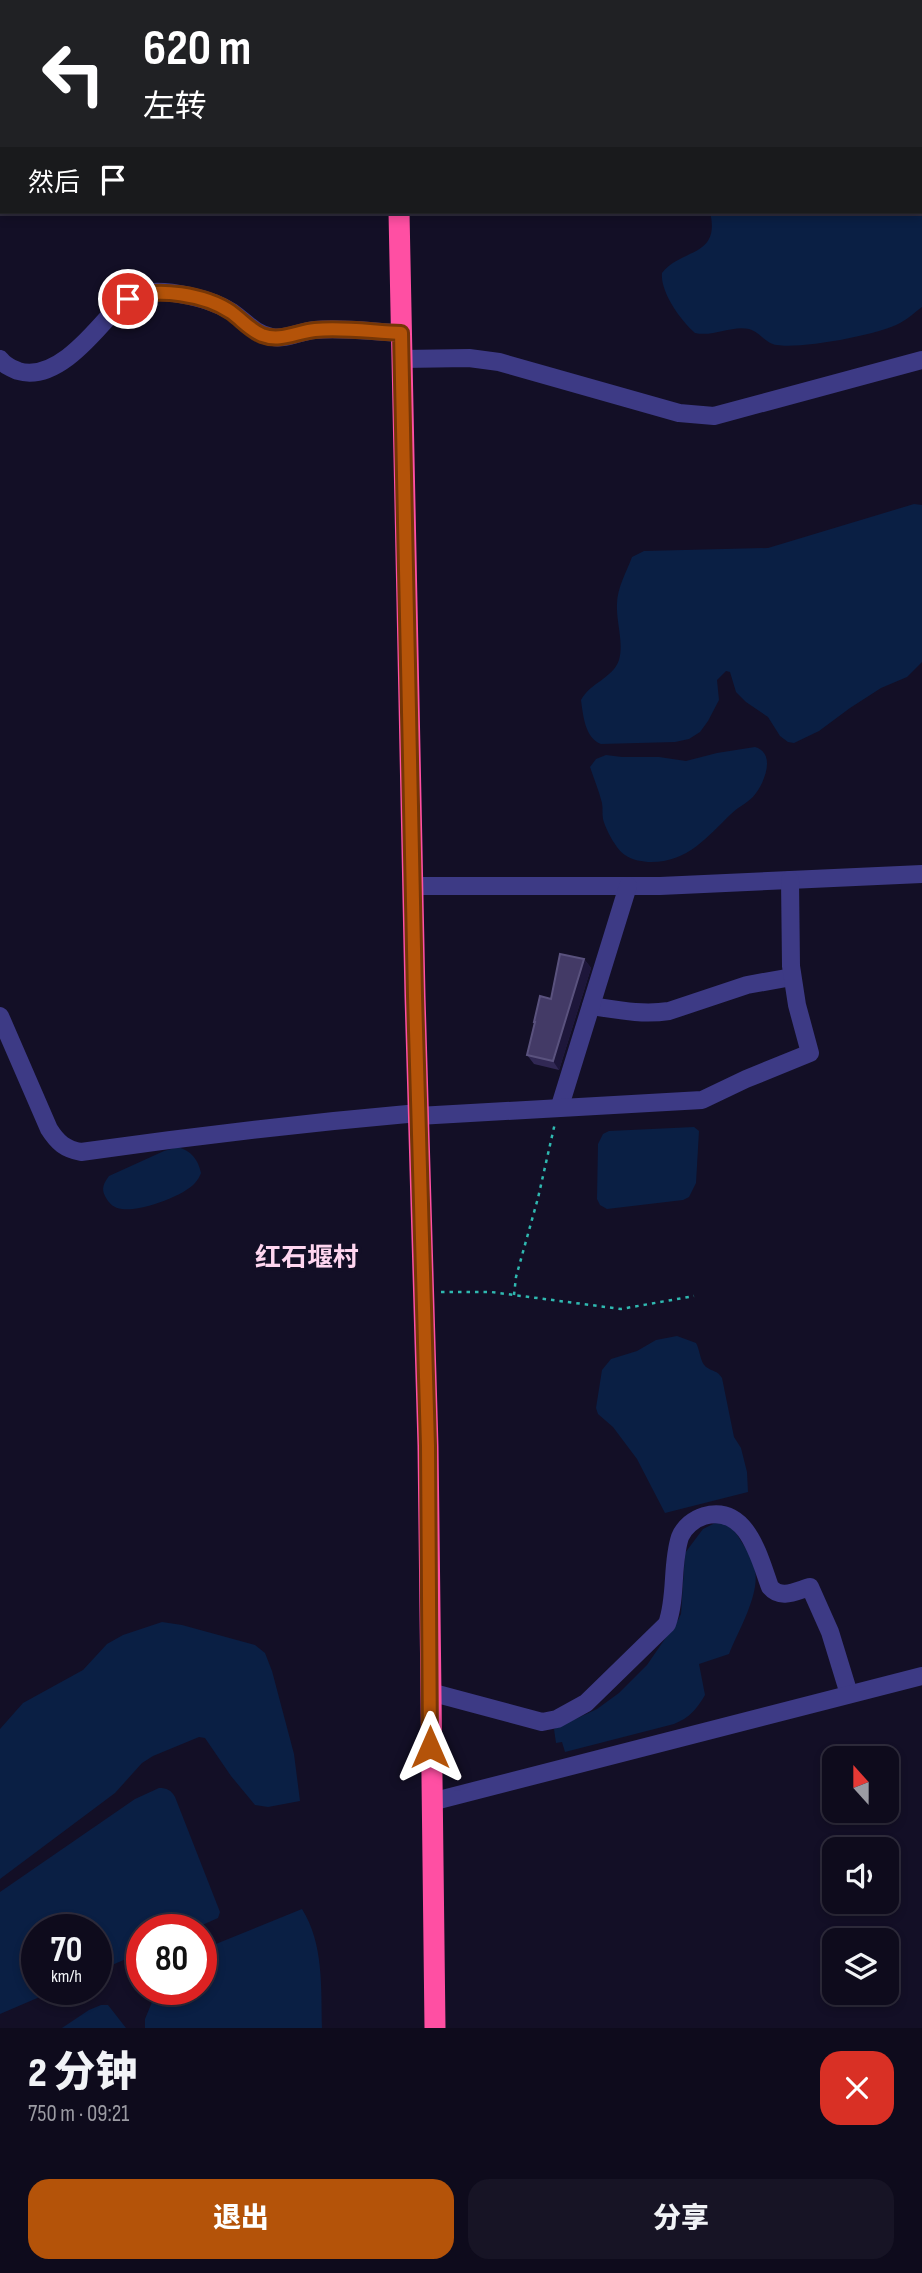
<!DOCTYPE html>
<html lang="zh">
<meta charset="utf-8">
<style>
body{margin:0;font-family:"Sofia Sans Condensed","Noto Sans SC",sans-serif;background:#171425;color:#f1f3f6;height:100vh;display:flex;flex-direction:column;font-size:26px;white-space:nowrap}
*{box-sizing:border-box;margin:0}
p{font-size:23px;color:#9b9ba3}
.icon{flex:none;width:38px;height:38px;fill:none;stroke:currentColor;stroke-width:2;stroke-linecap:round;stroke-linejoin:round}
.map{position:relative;height:2028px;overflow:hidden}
.side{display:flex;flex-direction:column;background:#0e0b1c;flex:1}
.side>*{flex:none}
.banner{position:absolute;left:0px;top:0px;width:922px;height:214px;box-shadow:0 4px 10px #0003,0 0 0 2px #2e2b3b;background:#202124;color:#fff;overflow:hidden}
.needle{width:46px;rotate:339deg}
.tools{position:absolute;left:822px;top:1746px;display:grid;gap:14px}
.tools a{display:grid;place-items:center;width:77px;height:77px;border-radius:14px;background:#0e0b1c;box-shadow:0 4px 10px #0003,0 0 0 2px #2e2b3b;font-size:35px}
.speed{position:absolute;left:21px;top:1914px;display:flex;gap:14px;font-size:35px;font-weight:700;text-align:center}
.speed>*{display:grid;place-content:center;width:91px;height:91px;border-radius:50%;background:#0e0b1c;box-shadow:0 4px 10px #0003,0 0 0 2px #2e2b3b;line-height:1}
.speed small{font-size:18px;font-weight:400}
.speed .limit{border:10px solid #d22;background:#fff;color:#111}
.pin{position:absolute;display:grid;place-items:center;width:60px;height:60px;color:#fff;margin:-30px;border:4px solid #fff;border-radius:50%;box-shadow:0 2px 7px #0007}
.me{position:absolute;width:77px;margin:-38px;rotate:0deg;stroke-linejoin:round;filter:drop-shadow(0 0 5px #0008)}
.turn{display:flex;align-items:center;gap:24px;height:147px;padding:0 28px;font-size:32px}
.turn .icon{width:91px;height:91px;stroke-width:2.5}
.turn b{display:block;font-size:49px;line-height:60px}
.then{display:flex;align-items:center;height:66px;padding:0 28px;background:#0003;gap:14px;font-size:26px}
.round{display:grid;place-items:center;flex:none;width:74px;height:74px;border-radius:21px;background:#171425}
.head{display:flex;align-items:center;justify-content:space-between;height:119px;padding:0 28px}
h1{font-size:42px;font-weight:800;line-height:52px}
.cta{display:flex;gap:14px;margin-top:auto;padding:14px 28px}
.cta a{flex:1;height:80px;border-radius:21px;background:#b45309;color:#fff;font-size:28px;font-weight:800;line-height:80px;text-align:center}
.cta a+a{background:#171425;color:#f1f3f6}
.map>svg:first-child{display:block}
</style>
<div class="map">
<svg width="922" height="2028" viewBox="0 0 922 2028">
<rect width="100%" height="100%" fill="#130f26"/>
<g fill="#0a1f44">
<path d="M 711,0 L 922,0 L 922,307 C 915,312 908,319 900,323 C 879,335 801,349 777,345 C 766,344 760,332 749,329 C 732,325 714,337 695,333 C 681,321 660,292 662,273 C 681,248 721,258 710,212 L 920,212 L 920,2 L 709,2 Z"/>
<path d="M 914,504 L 922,505 L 922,662 L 907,677 L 881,688 L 850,708 L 819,731 L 794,743 L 788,742 L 780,736 L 768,717 L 746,702 L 736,692 L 730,672 L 726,671 L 717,680 L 719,700 L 708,721 L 700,732 L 689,739 L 675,742 L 601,744 C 585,738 583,715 581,700 C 590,683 613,678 619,660 C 624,643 616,622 617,604 C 617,588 627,571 632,557 L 644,551 L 768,548 Z"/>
<path d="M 755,747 C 776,753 765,781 756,793 C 750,802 739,806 731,814 C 707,837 688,862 651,862 C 643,862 632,860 625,855 C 616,849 606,830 603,819 C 602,814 603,808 602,803 C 599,791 594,779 590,767 L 596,759 L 606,755 L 622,757 L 659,757 L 686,761 L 717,753 Z"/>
<path d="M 694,1127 L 699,1131 L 696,1183 L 689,1197 L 683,1200 L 607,1209 L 600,1205 L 597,1199 L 598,1144 L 603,1134 L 609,1131 Z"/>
<path d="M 178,1147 C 191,1151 198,1159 201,1173 C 200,1176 197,1181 195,1183 C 184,1196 139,1212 122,1209 C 114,1208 109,1204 105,1196 C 101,1188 104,1183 109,1176 L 164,1151 Z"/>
<path d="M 677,1336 L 696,1343 C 700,1350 700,1362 706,1367 C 713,1372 717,1370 722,1378 L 734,1437 L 741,1448 L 747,1472 L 748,1492 L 665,1513 L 637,1459 L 613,1427 L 598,1414 L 596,1408 L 602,1370 L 611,1359 L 637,1351 L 656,1340 Z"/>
<path d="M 715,1523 C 728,1523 735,1530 741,1541 C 747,1550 753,1559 755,1570 C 760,1595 738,1631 729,1654 L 699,1664 L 705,1695 C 697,1709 689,1718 674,1724 L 565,1752 L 562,1742 L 556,1743 L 554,1729 L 597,1709 L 619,1693 L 647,1665 L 678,1620 L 681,1614 L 685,1553 L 703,1529 Z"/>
<path d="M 162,1622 L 182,1625 L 255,1645 L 265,1653 L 272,1671 L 294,1754 L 300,1801 L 268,1807 L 255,1805 L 231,1776 L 205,1738 L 199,1737 L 153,1756 L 142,1763 L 115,1793 L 0,1879 L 0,1729 L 23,1703 L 83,1670 L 107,1644 L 123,1635 Z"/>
<path d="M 159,1788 C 167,1788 171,1790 175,1797 L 220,1912 L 218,1918 L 191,1930 L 142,1930 L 142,1952 L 96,1972 L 96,1930 L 37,1930 L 37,1990 L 56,1990 L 0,2014 L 0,1892 L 135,1799 Z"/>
<path d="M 302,1909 C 324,1944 321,1988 322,2028 L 145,2028 L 145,2019 L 157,1990 L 201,1990 L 201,1950 Z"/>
<path d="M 101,2005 L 108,2005 L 126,2028 L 62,2028 L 89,2010 Z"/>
</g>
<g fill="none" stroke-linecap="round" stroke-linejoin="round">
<g stroke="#2fb8b0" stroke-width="2.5" stroke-dasharray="3.5 5" stroke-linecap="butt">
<path d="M 441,1292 L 491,1292 L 621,1309 L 694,1296"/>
<path d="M 514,1295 L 516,1277 L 538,1198 L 555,1123"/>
</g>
<g stroke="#3d3a85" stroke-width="18">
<path d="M 153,2 L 153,0"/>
<path d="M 0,359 C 5,366 11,368 18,371 C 57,383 96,330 119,305 C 127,300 134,295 143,293 C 167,288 212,299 232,312 C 246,322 255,334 272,337 C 286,340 301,331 315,330 C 342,327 373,332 401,333"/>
<path d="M 402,359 L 469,358 L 499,362 L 679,413 L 714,416 L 922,360"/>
<path d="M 412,886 L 660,886 L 922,874"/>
<path d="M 591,1006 C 618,1010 642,1015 669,1011 L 747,985 L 792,977"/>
<path d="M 0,1016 L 49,1129 C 58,1143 65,1149 81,1152 C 193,1136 305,1123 418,1113"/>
<path d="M 560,1106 L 628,886"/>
<path d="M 418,1116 L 702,1100 L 746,1079 L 810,1053 L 797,1005 L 791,966 L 790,880"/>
<path d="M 430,1692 L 542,1722 L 557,1719 L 586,1703 L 667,1624 C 677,1596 671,1565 680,1537 C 684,1527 694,1519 704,1516 C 747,1504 759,1557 770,1587 C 781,1600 796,1591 810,1587 L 830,1632 L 849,1694"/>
<path d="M 431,1802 L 922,1676"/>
</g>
<g stroke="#ff4fa3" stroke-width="21">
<path d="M 395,0 L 395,2"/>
<path d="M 399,212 L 415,996 L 428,1446 L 435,2028"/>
</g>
</g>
<path fill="#312854" d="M 584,959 L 591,968 L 559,1070 L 534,1064 L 527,1055 L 535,1024 L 534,1022 L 551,999 Z"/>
<path fill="#1d163a" d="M 584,959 L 591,968 L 559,1070 L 553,1061 Z"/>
<path fill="#433a66" stroke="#5a527e" stroke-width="2" d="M 560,954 L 584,959 L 553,1061 L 527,1055 L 535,1022 L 534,1022 L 540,996 L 551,999 Z"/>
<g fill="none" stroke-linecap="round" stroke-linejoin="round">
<defs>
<path id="route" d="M 128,299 C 156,286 206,295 231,312 C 242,320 250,330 262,335 C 280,342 296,332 315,330 C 342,327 373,332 401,333 L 415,996 L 428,1446 L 430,1747"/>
</defs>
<use href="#route" stroke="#753606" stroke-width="18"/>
<use href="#route" stroke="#b45309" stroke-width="12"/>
</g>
<g text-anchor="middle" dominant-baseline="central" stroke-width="7" stroke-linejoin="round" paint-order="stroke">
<g font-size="26" font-weight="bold" fill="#ffd6f0" stroke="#130f26">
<text x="307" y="1258">红石堰村</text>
</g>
</g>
</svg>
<div class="tools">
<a><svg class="needle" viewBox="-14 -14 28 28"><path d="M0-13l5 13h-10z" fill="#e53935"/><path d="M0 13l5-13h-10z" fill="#9b9ba3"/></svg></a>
<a><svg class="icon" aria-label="sound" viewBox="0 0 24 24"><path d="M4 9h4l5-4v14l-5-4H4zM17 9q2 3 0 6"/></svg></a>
<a><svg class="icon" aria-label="layers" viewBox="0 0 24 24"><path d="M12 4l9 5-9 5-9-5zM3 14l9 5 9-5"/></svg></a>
</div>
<div class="speed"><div>70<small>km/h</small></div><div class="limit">80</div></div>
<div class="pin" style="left:128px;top:299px;background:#d93025"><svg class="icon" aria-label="arrive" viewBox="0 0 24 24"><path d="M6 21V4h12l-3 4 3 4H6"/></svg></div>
<svg class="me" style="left:430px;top:1747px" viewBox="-20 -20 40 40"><path d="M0-17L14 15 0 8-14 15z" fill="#b45309" stroke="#fff" stroke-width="4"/></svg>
<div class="banner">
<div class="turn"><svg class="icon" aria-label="left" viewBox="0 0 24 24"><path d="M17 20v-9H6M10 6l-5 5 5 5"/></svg><div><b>620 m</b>左转</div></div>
<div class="then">然后<svg class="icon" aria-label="arrive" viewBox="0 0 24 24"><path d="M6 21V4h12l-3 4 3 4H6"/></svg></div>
</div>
</div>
<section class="side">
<div class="head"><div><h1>2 分钟</h1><p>750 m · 09:21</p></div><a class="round" style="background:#d93025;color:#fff"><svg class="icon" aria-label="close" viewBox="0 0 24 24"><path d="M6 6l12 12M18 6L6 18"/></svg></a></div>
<div class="cta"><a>退出</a><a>分享</a></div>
</section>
